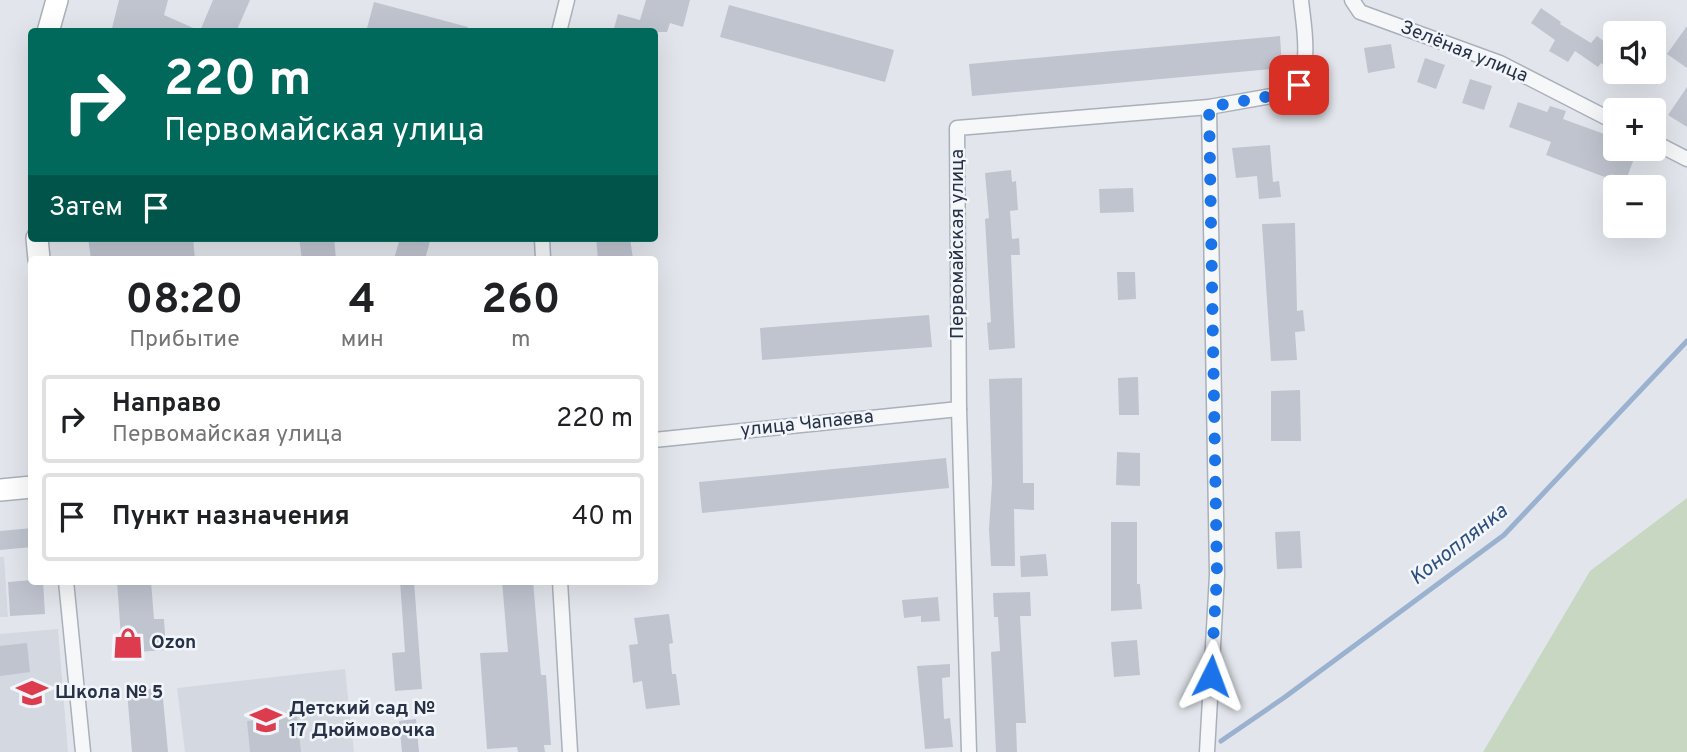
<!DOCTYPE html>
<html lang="ru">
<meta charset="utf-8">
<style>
body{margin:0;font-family:Overpass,sans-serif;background:#f2f2f2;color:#202124;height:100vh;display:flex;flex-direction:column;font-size:26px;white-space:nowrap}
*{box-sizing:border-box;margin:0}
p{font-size:23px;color:#757577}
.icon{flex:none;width:38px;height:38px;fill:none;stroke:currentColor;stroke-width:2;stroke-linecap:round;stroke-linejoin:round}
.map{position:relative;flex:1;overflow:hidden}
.details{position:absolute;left:28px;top:256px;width:630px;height:329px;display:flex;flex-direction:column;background:#fff;border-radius:7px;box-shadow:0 7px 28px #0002}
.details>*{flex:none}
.banner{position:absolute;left:28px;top:28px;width:630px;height:214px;border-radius:7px;box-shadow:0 7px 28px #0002;background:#00695c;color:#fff;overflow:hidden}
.controls{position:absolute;left:1603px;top:21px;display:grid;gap:14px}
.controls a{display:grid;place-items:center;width:63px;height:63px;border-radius:7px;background:#fff;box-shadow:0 7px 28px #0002;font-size:35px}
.pin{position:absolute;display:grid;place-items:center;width:60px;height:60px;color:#fff;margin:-30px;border-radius:14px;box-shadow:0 4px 10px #0006}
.me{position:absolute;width:77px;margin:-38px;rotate:3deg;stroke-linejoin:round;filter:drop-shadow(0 0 5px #0008)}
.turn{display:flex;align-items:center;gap:24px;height:147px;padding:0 21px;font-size:32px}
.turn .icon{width:91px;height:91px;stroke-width:2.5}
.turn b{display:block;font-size:49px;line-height:60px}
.then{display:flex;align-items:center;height:66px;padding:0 21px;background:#0003;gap:14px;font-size:26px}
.eta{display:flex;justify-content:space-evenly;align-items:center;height:119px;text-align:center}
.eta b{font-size:42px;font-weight:700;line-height:49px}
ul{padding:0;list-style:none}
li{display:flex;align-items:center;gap:21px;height:88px;margin:0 14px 10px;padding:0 7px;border:4px solid #e0e0e0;border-radius:7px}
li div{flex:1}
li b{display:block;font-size:26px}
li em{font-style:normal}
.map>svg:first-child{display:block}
</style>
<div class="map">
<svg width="1687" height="752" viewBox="0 0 1687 752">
<rect width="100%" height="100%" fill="#e2e6ec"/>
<g fill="#d4d8e1">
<path d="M 0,557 L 4,557 L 8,617 L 0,617 Z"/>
<path d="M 58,629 L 68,752 L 0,752 L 0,634 Z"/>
<path d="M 345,669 L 354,752 L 185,752 L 177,688 Z"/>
</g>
<path fill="#c7d7c2" d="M 1687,498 L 1687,752 L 1483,752 L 1590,571 Z"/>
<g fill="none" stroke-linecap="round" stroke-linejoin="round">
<path stroke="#9ab2cf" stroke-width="5" d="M 1221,741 L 1285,697 L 1504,535 L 1687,341"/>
</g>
<g fill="#bfc4cf">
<path d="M 119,0 L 168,0 L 164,15 L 200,31 L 213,0 L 250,0 L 236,32 L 111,32 Z"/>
<path d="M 646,0 L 690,0 L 683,27 L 670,23 L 667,32 L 613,32 L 618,14 L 640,20 Z"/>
<path d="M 374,2 L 468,27 L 468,32 L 366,32 Z"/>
<path d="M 729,5 L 894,50 L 885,82 L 720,37 Z"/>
<path d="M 1541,8 L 1561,22 L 1560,24 L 1591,43 L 1597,36 L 1615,50 L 1615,54 L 1605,66 L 1601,63 L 1598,67 L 1575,51 L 1568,62 L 1549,51 L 1555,40 L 1531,23 Z"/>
<path d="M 1687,26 L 1687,68 L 1667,54 Z"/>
<path d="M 1280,36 L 1282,68 L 972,96 L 969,64 Z"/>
<path d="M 1391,44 L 1395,68 L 1368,73 L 1364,48 Z"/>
<path d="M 1425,58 L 1445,65 L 1436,89 L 1417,82 Z"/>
<path d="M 1470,79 L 1492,86 L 1484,110 L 1462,103 Z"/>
<path d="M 1687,87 L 1687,127 L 1668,115 Z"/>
<path d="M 1518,102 L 1547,112 L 1550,106 L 1566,111 L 1563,119 L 1615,138 L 1615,149 L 1635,156 L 1626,180 L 1612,174 L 1610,179 L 1546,155 L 1551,142 L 1509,127 Z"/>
<path d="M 1270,145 L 1273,182 L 1279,181 L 1281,197 L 1259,199 L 1257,176 L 1236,178 L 1232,148 Z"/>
<path d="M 1011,170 L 1012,182 L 1016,181 L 1018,210 L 1010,211 L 1012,239 L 1019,238 L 1020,255 L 1011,255 L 1015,348 L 989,350 L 987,323 L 991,322 L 985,219 L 989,218 L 985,173 Z"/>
<path d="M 1133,188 L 1134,212 L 1100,213 L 1099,189 Z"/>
<path d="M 1295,223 L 1297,311 L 1303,310 L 1305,331 L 1295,332 L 1297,360 L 1271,361 L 1262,224 Z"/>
<path d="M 88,238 L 193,238 L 195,259 L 91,259 Z"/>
<path d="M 299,238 L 334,238 L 336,259 L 302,259 Z"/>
<path d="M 400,238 L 431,238 L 425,259 L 394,259 Z"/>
<path d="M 596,238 L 630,238 L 633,259 L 598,259 Z"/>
<path d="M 1117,272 L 1135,272 L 1136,299 L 1118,300 Z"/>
<path d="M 929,315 L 932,347 L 762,360 L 760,328 Z"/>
<path d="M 1138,377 L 1139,415 L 1119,415 L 1118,378 Z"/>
<path d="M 1022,378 L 1023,483 L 1034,483 L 1034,510 L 1014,509 L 1015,566 L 991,566 L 989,529 L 992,483 L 989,379 Z"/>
<path d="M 1300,390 L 1301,441 L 1271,441 L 1271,391 Z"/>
<path d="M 1117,452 L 1140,453 L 1140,486 L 1116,485 Z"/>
<path d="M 946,458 L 949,488 L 702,513 L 699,482 Z"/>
<path d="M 1111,522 L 1137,522 L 1137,584 L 1140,584 L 1142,609 L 1111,611 Z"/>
<path d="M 32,528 L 32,547 L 0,550 L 0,531 Z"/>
<path d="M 1300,531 L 1302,568 L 1277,569 L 1275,532 Z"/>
<path d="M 1046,554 L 1048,576 L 1021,577 L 1020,556 Z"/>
<path d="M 32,580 L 43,581 L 45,614 L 10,616 L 8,582 Z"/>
<path d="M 117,581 L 151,581 L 154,619 L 164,619 L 166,650 L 122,653 Z"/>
<path d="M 400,581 L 414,581 L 422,689 L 395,691 L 392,653 L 405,652 Z"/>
<path d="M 502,581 L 533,581 L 541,675 L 546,675 L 551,745 L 544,745 L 545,752 L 518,752 L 517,747 L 487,749 L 480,653 L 508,652 Z"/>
<path d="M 1030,592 L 1031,616 L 1020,616 L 1026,723 L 1016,723 L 1017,752 L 996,752 L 991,652 L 1000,651 L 998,617 L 994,617 L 993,593 Z"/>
<path d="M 938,597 L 940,621 L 921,622 L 921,616 L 904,618 L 902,600 Z"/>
<path d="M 669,614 L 673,643 L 669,644 L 672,674 L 676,674 L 680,705 L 646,709 L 642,681 L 633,683 L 629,645 L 638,644 L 634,618 Z"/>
<path d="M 1137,640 L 1140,675 L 1114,677 L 1111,642 Z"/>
<path d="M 27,643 L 30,672 L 0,676 L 0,646 Z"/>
<path d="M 950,664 L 950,677 L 942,678 L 944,719 L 950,718 L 953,747 L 925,749 L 917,666 Z"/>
<path d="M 162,688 L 168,752 L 132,752 L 127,691 Z"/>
<path d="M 297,715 L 301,752 L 250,752 L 247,721 Z"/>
<path d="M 416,719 L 419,752 L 402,752 L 399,721 Z"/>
</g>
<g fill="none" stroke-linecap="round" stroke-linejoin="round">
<defs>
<g id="street">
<path d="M 1352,0 L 1360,12 L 1500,63 L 1615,122"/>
<path d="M 559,32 L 567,0"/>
<path d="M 1654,142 L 1687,159"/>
<path d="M 542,238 L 543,259"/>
<path d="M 654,440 L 959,409"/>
<path d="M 66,581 L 83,752"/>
<path d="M 560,581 L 570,752"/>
<path d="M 969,752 L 959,409 L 957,128 L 1209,107 L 1288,93 C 1314,72 1304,30 1301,0"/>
<path d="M 1207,752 L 1217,575 L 1209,107"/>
</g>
<g id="secondary">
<path d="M 48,32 L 57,0"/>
<path d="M 37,238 L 39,259"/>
<path d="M 0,490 L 32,487"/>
</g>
</defs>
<use href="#street" stroke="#aab0ba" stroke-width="17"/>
<use href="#secondary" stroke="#aab0ba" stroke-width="24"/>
<use href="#street" stroke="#f5f7f9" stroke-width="14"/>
<use href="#secondary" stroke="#fff" stroke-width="21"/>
</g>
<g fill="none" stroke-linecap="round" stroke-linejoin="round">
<path stroke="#1a73e8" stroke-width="12" stroke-dasharray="0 21.6" d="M 1211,676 L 1217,575 L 1209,107 L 1288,93 L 1299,85"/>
</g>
<defs>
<symbol id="shop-bare" viewBox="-9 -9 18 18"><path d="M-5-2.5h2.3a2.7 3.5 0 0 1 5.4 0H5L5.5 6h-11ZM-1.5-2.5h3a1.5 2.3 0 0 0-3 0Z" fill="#dd3b4e" stroke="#f2f5f9" stroke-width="2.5" paint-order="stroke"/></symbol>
<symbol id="school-bare" viewBox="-9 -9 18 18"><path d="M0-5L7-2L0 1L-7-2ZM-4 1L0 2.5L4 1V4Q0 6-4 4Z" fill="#dd3b4e" stroke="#f2f5f9" stroke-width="2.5" paint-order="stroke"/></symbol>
</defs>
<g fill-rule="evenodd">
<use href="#shop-bare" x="106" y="621" width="44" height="44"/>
<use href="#school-bare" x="10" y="671" width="44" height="44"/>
<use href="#school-bare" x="244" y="698" width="44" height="44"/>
</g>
<g text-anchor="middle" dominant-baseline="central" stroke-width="5" stroke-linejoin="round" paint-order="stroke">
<g font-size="19" fill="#283246" stroke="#f2f5f9">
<text transform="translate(1464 52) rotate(22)">Зелёная улица</text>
<text transform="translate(958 244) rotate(-90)">Первомайская улица</text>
<text transform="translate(807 424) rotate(-6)">улица Чапаева</text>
</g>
<g font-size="19" font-weight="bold" fill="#283246" stroke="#f2f5f9" text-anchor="start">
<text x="151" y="643">Ozon</text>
<text x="55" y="693">Школа № 5</text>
<text x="289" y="709">Детский сад №<tspan x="289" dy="22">17 Дюймовочка</tspan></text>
</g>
<g font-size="21" font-style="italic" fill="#2d4f7f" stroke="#f2f5f9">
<text transform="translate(1459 545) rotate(-38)">Коноплянка</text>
</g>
</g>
</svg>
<div class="controls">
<a><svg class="icon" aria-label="sound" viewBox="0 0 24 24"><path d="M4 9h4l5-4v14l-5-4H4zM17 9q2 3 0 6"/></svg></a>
<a>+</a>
<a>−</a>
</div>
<div class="pin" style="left:1299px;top:85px;background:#d93025"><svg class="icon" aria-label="arrive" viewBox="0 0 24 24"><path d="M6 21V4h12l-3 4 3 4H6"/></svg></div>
<svg class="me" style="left:1211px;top:676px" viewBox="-20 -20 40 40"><path d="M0-17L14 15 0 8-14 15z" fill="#1a73e8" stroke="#fff" stroke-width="4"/></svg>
<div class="banner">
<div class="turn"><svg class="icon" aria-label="right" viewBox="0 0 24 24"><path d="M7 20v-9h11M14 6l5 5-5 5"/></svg><div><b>220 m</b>Первомайская улица</div></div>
<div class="then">Затем<svg class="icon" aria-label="arrive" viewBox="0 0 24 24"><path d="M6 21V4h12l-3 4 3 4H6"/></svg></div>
</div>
<section class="details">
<div class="eta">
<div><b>08:20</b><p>Прибытие</p></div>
<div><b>4</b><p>мин</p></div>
<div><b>260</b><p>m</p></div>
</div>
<ul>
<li><svg class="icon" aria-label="right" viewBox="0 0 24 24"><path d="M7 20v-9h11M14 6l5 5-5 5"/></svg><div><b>Направо</b><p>Первомайская улица</p></div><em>220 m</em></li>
<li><svg class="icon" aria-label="arrive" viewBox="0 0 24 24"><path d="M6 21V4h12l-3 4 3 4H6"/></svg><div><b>Пункт назначения</b></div><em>40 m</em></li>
</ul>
</section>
</div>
